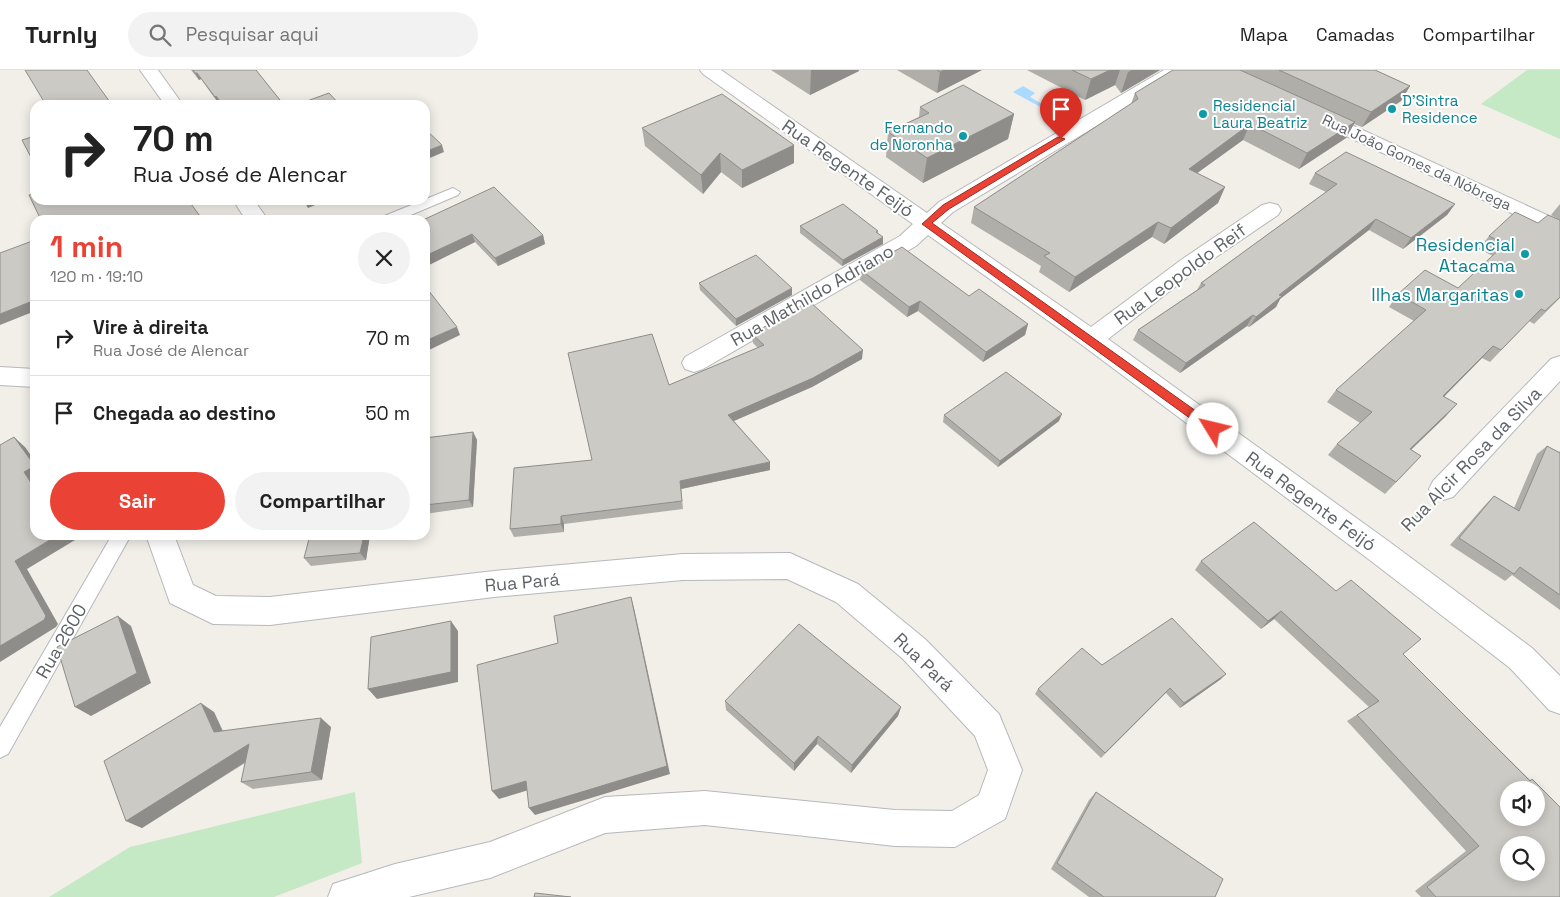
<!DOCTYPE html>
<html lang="pt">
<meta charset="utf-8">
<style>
body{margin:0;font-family:"Space Grotesk",sans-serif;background:#f2f2f2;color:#222;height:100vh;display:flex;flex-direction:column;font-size:19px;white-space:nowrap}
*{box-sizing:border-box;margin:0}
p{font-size:16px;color:#767676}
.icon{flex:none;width:28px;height:28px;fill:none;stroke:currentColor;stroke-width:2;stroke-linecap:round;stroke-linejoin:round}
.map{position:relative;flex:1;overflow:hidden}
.sheet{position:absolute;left:30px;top:145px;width:400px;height:325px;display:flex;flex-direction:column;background:#fff;border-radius:15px;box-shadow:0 2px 12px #0003}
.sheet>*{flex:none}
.hud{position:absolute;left:30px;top:30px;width:400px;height:105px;border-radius:15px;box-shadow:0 2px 12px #0003;background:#fff;color:#222;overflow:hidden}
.fabs{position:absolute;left:1500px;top:711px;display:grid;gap:10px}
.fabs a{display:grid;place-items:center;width:45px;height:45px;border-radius:50%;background:#fff;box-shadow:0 2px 12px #0003;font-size:25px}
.pin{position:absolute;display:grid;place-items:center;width:42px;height:42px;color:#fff;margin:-51px -21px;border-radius:50% 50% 50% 0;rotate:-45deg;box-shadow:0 0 5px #0007}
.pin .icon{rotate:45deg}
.me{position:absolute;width:55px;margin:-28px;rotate:306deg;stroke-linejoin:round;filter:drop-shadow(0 0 4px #0008)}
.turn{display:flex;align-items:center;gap:18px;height:105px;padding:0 20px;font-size:22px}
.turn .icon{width:65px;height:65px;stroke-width:2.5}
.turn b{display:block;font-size:35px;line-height:42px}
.round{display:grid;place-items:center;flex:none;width:52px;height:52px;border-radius:26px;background:#f2f2f2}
.headline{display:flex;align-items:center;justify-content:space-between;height:85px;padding:0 20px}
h1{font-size:30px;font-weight:800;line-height:38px;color:#ea4335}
.primary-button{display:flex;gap:10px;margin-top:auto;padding:10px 20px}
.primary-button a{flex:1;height:58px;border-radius:30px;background:#ea4335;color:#fff;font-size:20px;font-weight:800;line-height:58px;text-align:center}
.primary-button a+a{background:#f2f2f2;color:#222}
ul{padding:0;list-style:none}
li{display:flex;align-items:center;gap:15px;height:75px;padding:0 20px;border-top:1px solid #e0e0e0}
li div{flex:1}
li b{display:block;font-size:19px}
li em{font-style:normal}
header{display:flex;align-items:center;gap:30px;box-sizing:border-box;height:70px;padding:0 25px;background:#fff;border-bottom:1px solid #e0e0e0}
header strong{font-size:24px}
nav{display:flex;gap:28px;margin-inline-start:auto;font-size:18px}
.search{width:350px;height:45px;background:#f2f2f2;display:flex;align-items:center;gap:12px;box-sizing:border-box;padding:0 18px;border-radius:28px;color:#767676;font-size:19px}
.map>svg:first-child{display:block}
</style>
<header>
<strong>Turnly</strong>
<div class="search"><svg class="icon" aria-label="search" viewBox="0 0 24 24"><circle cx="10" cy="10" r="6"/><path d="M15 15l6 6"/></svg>Pesquisar aqui</div>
<nav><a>Mapa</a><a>Camadas</a><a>Compartilhar</a></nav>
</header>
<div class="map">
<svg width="1560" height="827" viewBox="0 0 1560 827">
<rect width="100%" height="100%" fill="#f1efe8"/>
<g fill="#c5e8c5">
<path d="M 1527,0 L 1560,0 L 1560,69 L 1481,34 Z"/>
<path d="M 355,722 L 362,793 L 274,827 L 49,827 L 130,777 Z"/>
</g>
<path fill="#aadaff" d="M 1023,16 L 1035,23 L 1030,27 L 1051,39 L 1048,41 L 1013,22 Z"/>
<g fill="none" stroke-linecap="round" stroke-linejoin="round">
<defs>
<g id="service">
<path d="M 453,118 L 460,122 L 458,125 L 399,150 L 380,150 L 382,147 Z"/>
<path d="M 112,465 L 131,465 L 8,684 L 0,688 L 0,657 Z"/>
</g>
<g id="minor">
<path d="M 140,0 L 158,0 L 183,35 L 165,35 Z"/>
<path d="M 700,0 L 721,0 L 927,143 L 939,132 L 1164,0 L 1186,0 L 1183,4 L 953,142 L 941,153 L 1091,257 L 1181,190 L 1262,135 L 1270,133 L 1278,135 L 1281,140 L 1278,145 L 1197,200 L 1108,269 L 1391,473 L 1532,578 L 1560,606 L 1560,644 L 1549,640 L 1510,598 L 1371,491 L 1082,275 L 928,165 L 916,176 L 703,299 L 694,302 L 685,299 L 682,293 L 685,287 L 900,166 L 913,154 L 703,4 Z"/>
<path d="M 1317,39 L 1560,151 L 1560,166 L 1310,49 L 1307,45 L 1310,41 Z"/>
<path d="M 233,130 L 254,130 L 268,150 L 246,150 Z"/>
<path d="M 1560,286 L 1560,311 L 1453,427 L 1443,430 L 1433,427 L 1429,419 L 1433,411 L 1551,289 Z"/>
<path d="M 0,297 L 35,299 L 35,317 L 0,315 Z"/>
<path d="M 146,465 L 174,465 L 193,515 L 216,526 L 270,527 L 494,501 L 683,484 L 790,483 L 858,514 L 925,569 L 999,644 L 1022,700 L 1005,749 L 955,777 L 895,776 L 705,755 L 605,763 L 490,808 L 409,827 L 328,827 L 333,814 L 395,794 L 490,772 L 605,727 L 705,721 L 895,740 L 952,741 L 979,725 L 988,700 L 975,666 L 903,589 L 836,532 L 787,509 L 683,510 L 494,527 L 270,555 L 213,554 L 170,533 Z"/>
</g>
</defs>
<use href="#service" stroke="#b5b8bc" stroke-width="2"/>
<use href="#minor" stroke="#b5b8bc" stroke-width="2"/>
<path stroke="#9cc7a9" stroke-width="3" stroke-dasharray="5 2.5" stroke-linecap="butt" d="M 1404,459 L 1421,442"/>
<use href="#service" fill="#fff" fill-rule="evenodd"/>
<use href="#minor" fill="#fff" fill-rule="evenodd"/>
</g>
<g fill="#afaea9">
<path d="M 191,0 L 256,0 L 284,35 L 222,35 L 220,33 L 218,33 L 201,9 L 199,10 Z"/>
<path d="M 771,0 L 859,0 L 859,1 L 810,25 Z"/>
<path d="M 897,0 L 982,0 L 937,23 Z"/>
<path d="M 1027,0 L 1160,0 L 1121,23 L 1115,15 L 1085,30 Z"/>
<path d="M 1173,0 L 1375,0 L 1410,16 L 1401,31 L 1362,57 L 1354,54 L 1346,68 L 1299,99 L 1243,70 L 1197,103 L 1225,117 L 1218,133 L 1164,174 L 1152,167 L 1069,222 L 1039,202 L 1041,196 L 971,153 L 974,137 L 1131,34 L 1135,23 Z"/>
<path d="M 920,37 L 1014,44 L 1008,69 L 923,113 L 886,87 L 888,62 L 919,47 Z"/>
<path d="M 642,58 L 794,75 L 794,93 L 742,118 L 721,102 L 703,124 L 645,76 Z"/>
<path d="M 1315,103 L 1455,134 L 1447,145 L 1403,179 L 1369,160 L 1280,229 L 1276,237 L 1249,257 L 1247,256 L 1180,303 L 1133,270 L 1138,260 L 1197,220 L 1201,213 L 1326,122 L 1309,114 Z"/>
<path d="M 1560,134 L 1560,228 L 1534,254 L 1529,251 L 1490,292 L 1482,288 L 1444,326 L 1446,346 L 1411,380 L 1421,386 L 1385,424 L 1328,385 L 1337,374 L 1360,353 L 1327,332 L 1336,320 L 1414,251 L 1389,237 L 1398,224 L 1458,218 L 1493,186 L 1479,179 L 1489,166 L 1538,153 L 1560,150 L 1551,145 Z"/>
<path d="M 425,150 L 543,165 L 545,174 L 498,196 L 475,172 L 425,197 Z"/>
<path d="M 800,156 L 878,161 L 878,163 L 883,174 L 842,196 L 800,163 Z"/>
<path d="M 861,200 L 969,226 L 1028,254 L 1025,265 L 983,292 L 918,241 L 907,247 L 860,210 Z"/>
<path d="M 699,213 L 792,225 L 736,256 L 700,220 Z"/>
<path d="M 752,264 L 862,289 L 812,317 L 734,351 L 770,392 L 770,400 L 681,419 L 683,439 L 564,454 L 564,462 L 514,467 L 510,459 L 592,390 L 669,315 L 758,278 L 753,273 Z"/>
<path d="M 944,345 L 1059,351 L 998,397 L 943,352 Z"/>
<path d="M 473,362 L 477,370 L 473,437 L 425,444 L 425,368 Z"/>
<path d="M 1547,376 L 1559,382 L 1560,381 L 1560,540 L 1512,505 L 1505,511 L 1450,475 L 1486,434 L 1494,426 L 1514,438 L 1537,384 Z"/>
<path d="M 310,465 L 370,465 L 366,490 L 311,496 L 304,488 Z"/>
<path d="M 1201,491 L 1403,584 L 1530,710 L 1532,709 L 1560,827 L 1421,827 L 1415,821 L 1466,781 L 1347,651 L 1369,637 L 1274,549 L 1261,559 L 1195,500 Z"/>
<path d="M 1102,595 L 1221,609 L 1180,638 L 1166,623 L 1101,688 L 1035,624 L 1038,619 Z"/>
<path d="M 725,631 L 901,637 L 898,646 L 851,703 L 817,674 L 794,701 L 726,640 Z"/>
<path d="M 214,642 L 223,661 L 331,657 L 322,710 L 253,719 L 241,712 L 245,693 L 142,758 L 126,751 Z"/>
<path d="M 1096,722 L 1215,827 L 1089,827 L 1051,799 L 1089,730 Z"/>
</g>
<g fill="#8f8d8a">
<path d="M 811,0 L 859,0 L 859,1 L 810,25 Z"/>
<path d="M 945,0 L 982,0 L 937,23 L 940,2 Z"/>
<path d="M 1110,0 L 1120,0 L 1115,15 L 1085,30 L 1091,9 Z"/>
<path d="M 1132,0 L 1160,0 L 1121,23 L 1128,2 Z"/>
<path d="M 195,3 L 197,3 L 201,9 L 199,10 Z"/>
<path d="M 1410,16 L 1401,31 L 1362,57 L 1371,42 Z"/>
<path d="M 216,26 L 220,33 L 218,33 L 215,27 Z"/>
<path d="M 1014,44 L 1008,69 L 923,113 L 927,88 Z"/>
<path d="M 1355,52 L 1346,68 L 1299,99 L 1307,83 Z"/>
<path d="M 1250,54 L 1243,70 L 1182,114 L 1189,99 Z"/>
<path d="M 442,75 L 444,82 L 425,90 L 425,82 Z"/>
<path d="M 794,75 L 794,93 L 742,118 L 742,100 Z"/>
<path d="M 720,83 L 721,102 L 703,124 L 701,105 Z"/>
<path d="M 1225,117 L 1218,133 L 1164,174 L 1171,158 Z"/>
<path d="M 307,130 L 327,130 L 308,138 L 304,131 Z"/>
<path d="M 1455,134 L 1447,145 L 1403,179 L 1411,168 Z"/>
<path d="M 1376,149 L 1369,160 L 1280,229 L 1276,237 L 1249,257 L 1256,247 L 1279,225 Z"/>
<path d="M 1158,152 L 1152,167 L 1069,222 L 1075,207 Z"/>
<path d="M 472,164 L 475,172 L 425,197 L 425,186 Z"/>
<path d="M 543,165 L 545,174 L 498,196 L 495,188 Z"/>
<path d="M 883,167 L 883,174 L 842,196 L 843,190 Z"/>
<path d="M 792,218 L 792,225 L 736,256 L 736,249 Z"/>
<path d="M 35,230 L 35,241 L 0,255 L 0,244 Z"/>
<path d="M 920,231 L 918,241 L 907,247 L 909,237 Z"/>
<path d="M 1253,245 L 1247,256 L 1180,303 L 1186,293 Z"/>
<path d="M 1028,254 L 1025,265 L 983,292 L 986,282 Z"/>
<path d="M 457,257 L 460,265 L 425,282 L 425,271 Z"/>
<path d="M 1493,276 L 1482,288 L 1433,338 L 1443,326 Z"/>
<path d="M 863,280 L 862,289 L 812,317 L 729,353 L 728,345 Z"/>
<path d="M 1457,334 L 1446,346 L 1399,391 L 1410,379 Z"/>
<path d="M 1062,344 L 1059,351 L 998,397 L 1000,391 Z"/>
<path d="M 473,362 L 477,370 L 473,437 L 469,430 Z"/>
<path d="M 14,367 L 25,377 L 35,391 L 35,411 L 34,411 L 35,419 L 24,402 Z"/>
<path d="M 770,392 L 770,400 L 681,419 L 683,439 L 680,411 Z"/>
<path d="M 561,446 L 564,454 L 564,462 L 561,454 Z"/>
<path d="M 58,465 L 72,465 L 75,470 L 27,499 L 58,554 L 56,557 L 0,592 L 0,576 L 15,491 Z"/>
<path d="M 364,465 L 370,465 L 366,490 L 360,483 Z"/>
<path d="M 631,527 L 634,538 L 670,704 L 535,745 L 529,738 Z"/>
<path d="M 1281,541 L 1274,549 L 1261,559 L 1268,551 Z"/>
<path d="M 118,546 L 131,556 L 151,613 L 91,646 L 75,637 Z"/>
<path d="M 451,551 L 458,561 L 458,612 L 377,629 L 368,619 Z"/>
<path d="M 1226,604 L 1221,609 L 1180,638 L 1184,633 Z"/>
<path d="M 201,633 L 214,642 L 227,671 L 214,662 Z"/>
<path d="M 901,637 L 898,646 L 851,703 L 852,695 Z"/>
<path d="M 321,648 L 331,657 L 322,710 L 311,702 Z"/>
<path d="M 818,666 L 817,674 L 794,701 L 794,693 Z"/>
<path d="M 249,674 L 261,682 L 142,758 L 126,751 Z"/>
<path d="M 526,711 L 532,719 L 499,729 L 492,721 Z"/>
</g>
<g fill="#cccac5" stroke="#8f8d8a" fill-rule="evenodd">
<path d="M 25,0 L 87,0 L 112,35 L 46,35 Z"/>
<path d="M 193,0 L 256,0 L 284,35 L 223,35 L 216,26 L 215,27 L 197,3 L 195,3 Z"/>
<path d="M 937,0 L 945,0 L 940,2 Z"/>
<path d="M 1072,0 L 1110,0 L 1091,9 Z"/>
<path d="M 1173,0 L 1240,0 L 1355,52 L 1307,83 L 1250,54 L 1189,99 L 1225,117 L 1171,158 L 1158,152 L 1075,207 L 1044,186 L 1050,183 L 974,137 L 1138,29 L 1135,23 Z"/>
<path d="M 1279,0 L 1375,0 L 1410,16 L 1371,42 Z"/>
<path d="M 963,15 L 1014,44 L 927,88 L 888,62 L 929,43 L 920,37 Z"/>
<path d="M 329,23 L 340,35 L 296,35 Z"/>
<path d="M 722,24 L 794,75 L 742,100 L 720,83 L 701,105 L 642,58 Z"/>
<path d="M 425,59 L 442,75 L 425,82 Z"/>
<path d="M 35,66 L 35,95 L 22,70 Z"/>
<path d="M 1346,82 L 1455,134 L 1411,168 L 1376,149 L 1279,225 L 1282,226 L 1256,247 L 1253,245 L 1186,293 L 1138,260 L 1205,215 L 1201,213 L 1337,114 L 1315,103 Z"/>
<path d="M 494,117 L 543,165 L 495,188 L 472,164 L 425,186 L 425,150 L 423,150 Z"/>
<path d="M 35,123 L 35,130 L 188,130 L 203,150 L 41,150 L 29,125 Z"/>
<path d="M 843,134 L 878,161 L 876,162 L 883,167 L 843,190 L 800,156 Z"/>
<path d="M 1515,142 L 1538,153 L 1548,145 L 1560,150 L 1560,227 L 1545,241 L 1541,239 L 1501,280 L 1493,276 L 1443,326 L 1457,334 L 1410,379 L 1421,386 L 1396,412 L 1337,374 L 1372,342 L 1336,320 L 1426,240 L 1398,224 L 1425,200 L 1458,218 L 1505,174 L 1489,166 Z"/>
<path d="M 35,170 L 35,230 L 0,244 L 0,183 Z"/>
<path d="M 902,177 L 969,226 L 979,219 L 1028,254 L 986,282 L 920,231 L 909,237 L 861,200 Z"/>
<path d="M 756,185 L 792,218 L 736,249 L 699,213 Z"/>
<path d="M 425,216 L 457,257 L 425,271 Z"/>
<path d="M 809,231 L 863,280 L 813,308 L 728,345 L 770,392 L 680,411 L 682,431 L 561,446 L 561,454 L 510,459 L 514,398 L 592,390 L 568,283 L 652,264 L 669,315 L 764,275 L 752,264 Z"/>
<path d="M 1006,302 L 1062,344 L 1000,391 L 944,345 Z"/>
<path d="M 473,362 L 469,430 L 425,435 L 425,368 Z"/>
<path d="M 14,367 L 35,396 L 24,402 L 35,419 L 35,465 L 58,465 L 15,491 L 46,546 L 44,550 L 0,576 L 0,375 Z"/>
<path d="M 1547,376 L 1560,383 L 1560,525 L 1520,497 L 1514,504 L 1459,468 L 1494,426 L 1519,441 Z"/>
<path d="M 1254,452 L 1336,521 L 1351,510 L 1421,569 L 1403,584 L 1530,711 L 1532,709 L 1560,737 L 1560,827 L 1436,827 L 1427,817 L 1479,776 L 1357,645 L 1379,631 L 1281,541 L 1268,551 L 1201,491 ZM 1509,720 L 1536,720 L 1536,748 L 1509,748 ZM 1509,775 L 1536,775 L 1536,802 L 1509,802 Z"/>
<path d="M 310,465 L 364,465 L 360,483 L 304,488 Z"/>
<path d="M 631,527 L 667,696 L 529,738 L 526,711 L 492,721 L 477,595 L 558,573 L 554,546 Z"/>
<path d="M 118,546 L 137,603 L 75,637 L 57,577 Z"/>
<path d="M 1172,548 L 1226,604 L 1184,633 L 1170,618 L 1105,683 L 1038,619 L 1082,578 L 1102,595 Z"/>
<path d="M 451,551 L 451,602 L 368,619 L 371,567 Z"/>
<path d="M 799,554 L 901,637 L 852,695 L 818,666 L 794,693 L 725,631 Z"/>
<path d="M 201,633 L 214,662 L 321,648 L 311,702 L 241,712 L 249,674 L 126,751 L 104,691 Z"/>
<path d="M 1096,722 L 1223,809 L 1215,827 L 1104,827 L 1057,793 Z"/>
<path d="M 535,823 L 571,827 L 534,827 Z"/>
</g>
<path fill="#ea4335" stroke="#982c22" d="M 1058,67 L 1065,69 L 949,139 L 932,153 L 1217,356 L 1218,359 L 1217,362 L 1209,362 L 922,154 L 943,135 Z"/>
<g fill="#0f9aa8" stroke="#fff" stroke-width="2">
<circle cx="1392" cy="39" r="5"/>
<circle cx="1203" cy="44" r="5"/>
<circle cx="963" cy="66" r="5"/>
<circle cx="1525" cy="184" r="5"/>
<circle cx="1519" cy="224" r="5"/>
</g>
<g text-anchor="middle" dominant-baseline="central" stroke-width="4" stroke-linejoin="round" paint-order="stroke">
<g font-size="15" fill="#0d838f" stroke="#fff" text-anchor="start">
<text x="1402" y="30">D'Sintra<tspan x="1402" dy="17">Residence</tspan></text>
<text x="1213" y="35">Residencial<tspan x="1213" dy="17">Laura Beatriz</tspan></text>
<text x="953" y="57" text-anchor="end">Fernando<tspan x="953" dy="17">de Noronha</tspan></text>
</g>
<g font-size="15" fill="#5f6368" stroke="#fff">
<text transform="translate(1417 92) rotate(25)">Rua João Gomes da Nóbrega</text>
</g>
<g font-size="18" fill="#5f6368" stroke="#fff">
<text transform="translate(848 98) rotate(35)">Rua Regente Feijó</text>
<text transform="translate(1180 204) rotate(-36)">Rua Leopoldo Reif</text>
<text transform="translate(812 225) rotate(-30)">Rua Mathildo Adriano</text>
<text transform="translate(1471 389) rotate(-46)">Rua Alcir Rosa da Silva</text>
<text transform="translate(1311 431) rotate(36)">Rua Regente Feijó</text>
<text transform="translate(522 512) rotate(-5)">Rua Pará</text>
<text transform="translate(61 571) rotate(-60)">Rua 2600</text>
<text transform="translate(924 592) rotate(44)">Rua Pará</text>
</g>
<g font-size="18" fill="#0d838f" stroke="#fff" text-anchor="end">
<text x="1515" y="174">Residencial<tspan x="1515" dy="21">Atacama</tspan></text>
<text x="1509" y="224">Ilhas Margaritas</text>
</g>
</g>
</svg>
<div class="fabs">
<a><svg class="icon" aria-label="sound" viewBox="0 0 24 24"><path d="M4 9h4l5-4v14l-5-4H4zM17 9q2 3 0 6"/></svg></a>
<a><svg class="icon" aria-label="search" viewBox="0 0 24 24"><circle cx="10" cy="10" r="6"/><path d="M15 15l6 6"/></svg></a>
</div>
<div class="pin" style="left:1061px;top:69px;background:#d93025"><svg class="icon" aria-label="arrive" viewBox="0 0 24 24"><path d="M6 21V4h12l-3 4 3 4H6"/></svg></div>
<svg class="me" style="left:1213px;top:359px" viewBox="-20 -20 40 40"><circle r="19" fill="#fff"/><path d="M0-13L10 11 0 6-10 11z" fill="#ea4335"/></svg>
<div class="hud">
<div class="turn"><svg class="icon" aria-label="right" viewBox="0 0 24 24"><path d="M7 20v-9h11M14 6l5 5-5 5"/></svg><div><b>70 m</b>Rua José de Alencar</div></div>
</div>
<section class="sheet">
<div class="headline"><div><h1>1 min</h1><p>120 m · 19:10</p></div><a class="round"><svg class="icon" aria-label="close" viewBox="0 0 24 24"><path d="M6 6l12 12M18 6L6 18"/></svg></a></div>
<ul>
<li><svg class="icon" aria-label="right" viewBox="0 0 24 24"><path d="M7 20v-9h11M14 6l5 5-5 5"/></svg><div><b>Vire à direita</b><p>Rua José de Alencar</p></div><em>70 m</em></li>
<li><svg class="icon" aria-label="arrive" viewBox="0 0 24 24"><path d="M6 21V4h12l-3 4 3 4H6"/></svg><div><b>Chegada ao destino</b></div><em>50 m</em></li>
</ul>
<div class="primary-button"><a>Sair</a><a>Compartilhar</a></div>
</section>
</div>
